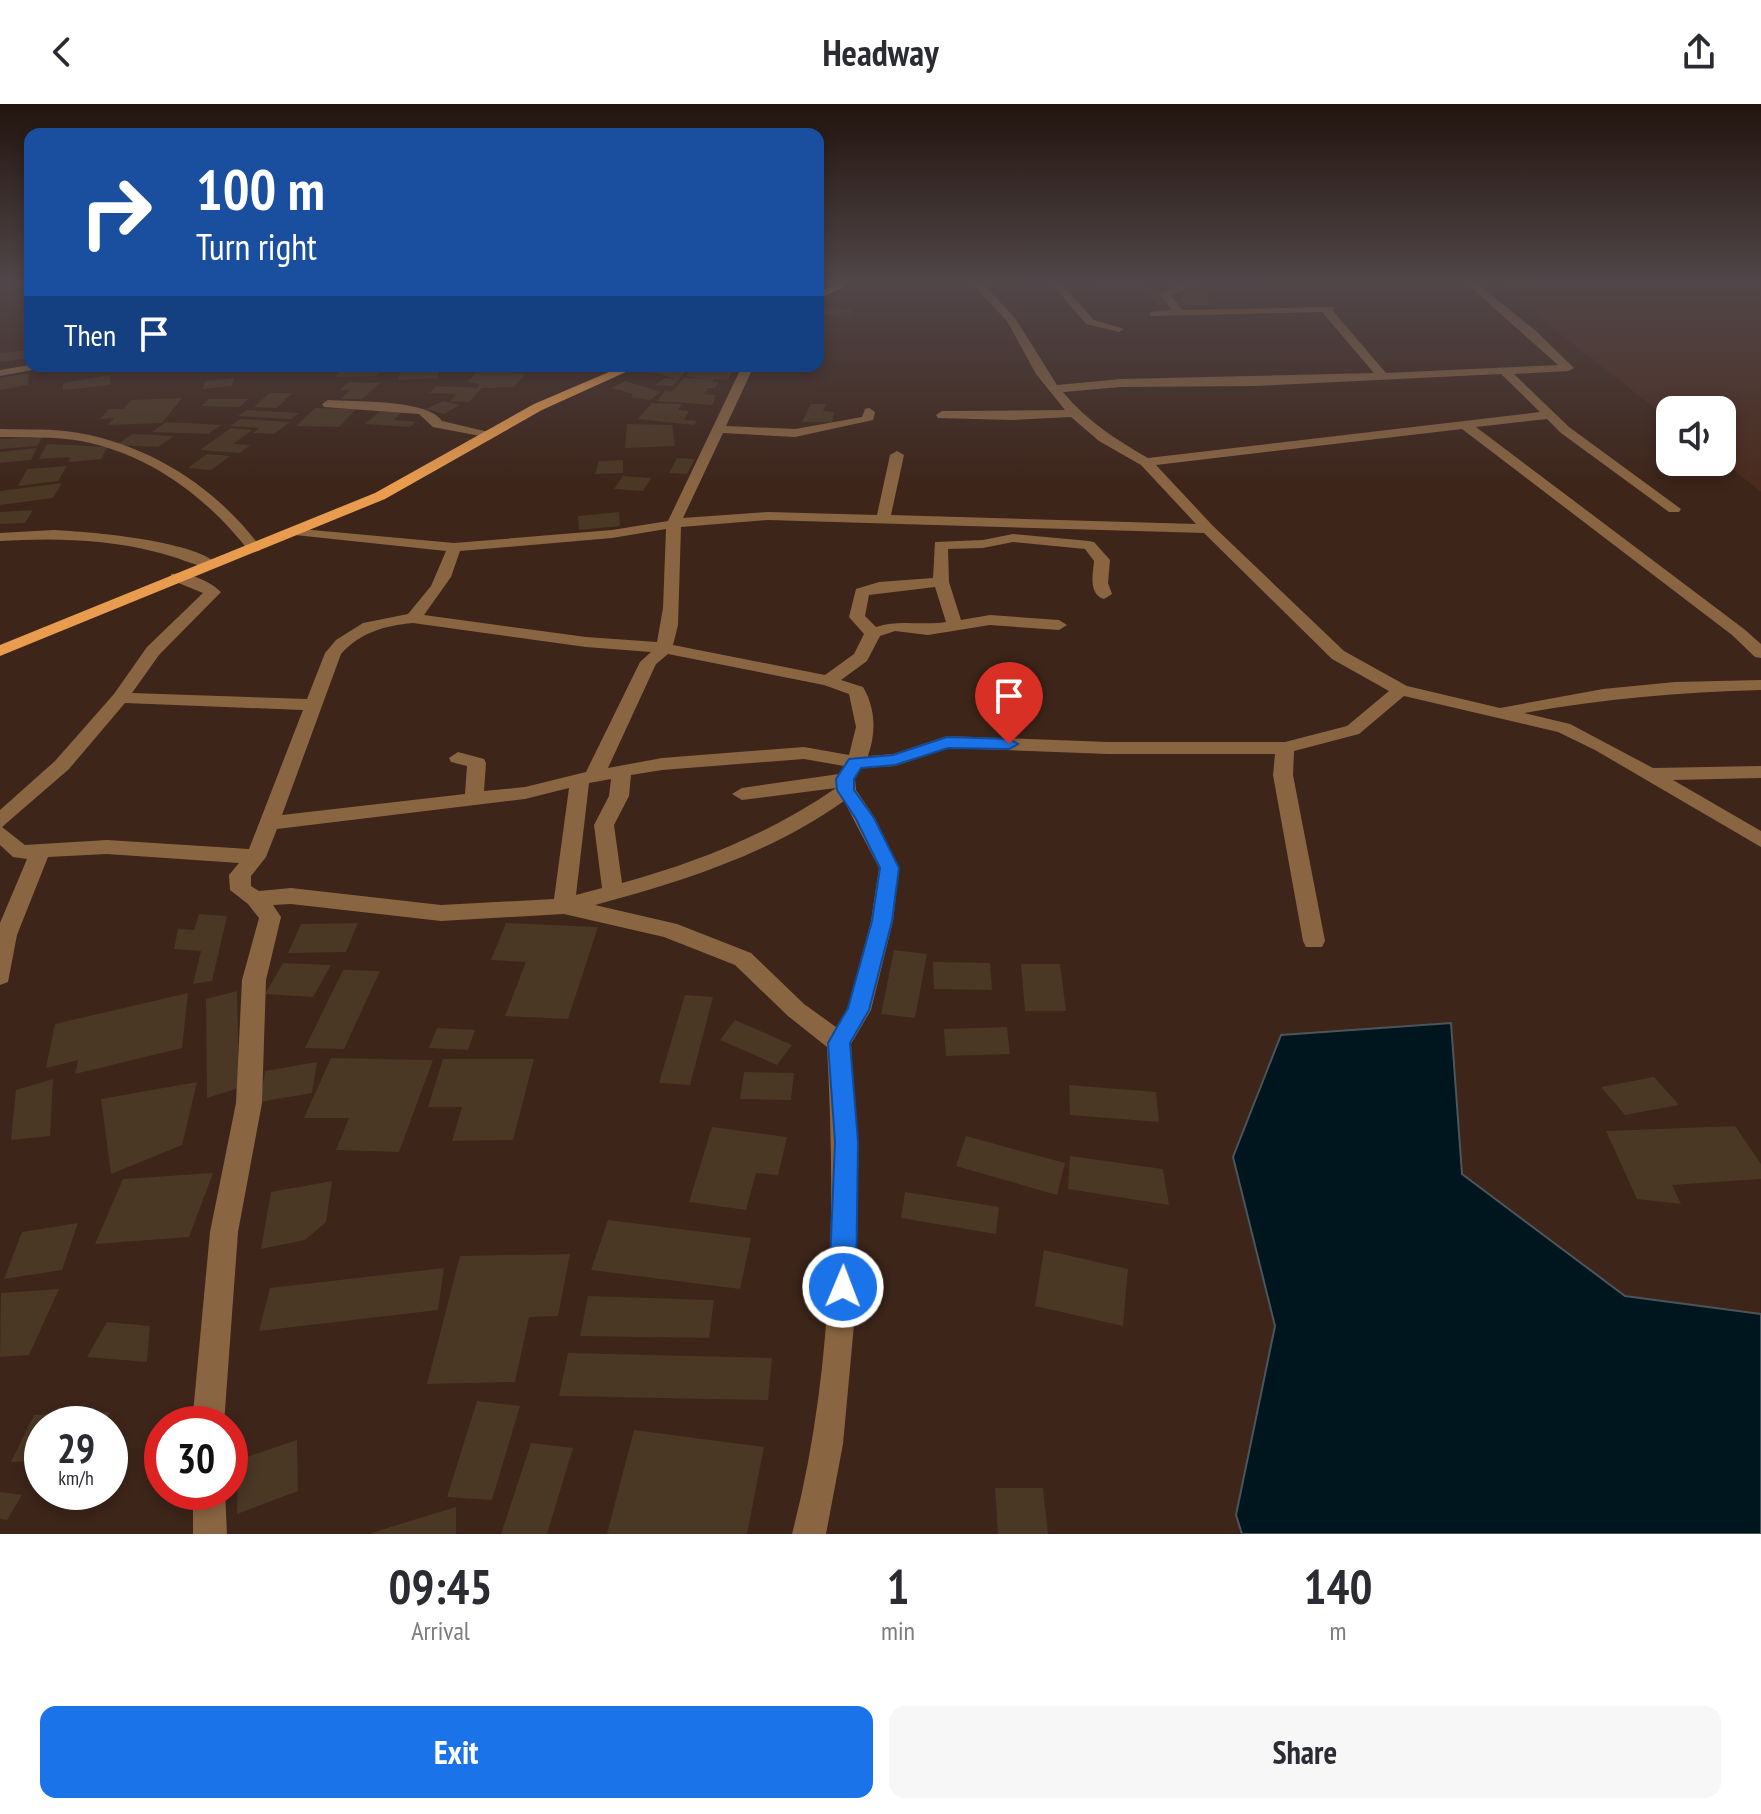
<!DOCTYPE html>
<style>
body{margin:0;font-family:"PT Sans Narrow",sans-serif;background:#f7f7f7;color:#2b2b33;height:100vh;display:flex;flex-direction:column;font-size:30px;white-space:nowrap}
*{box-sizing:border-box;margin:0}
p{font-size:26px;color:#7c7c81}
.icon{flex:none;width:44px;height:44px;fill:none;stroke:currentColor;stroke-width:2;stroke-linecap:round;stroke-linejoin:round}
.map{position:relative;height:1430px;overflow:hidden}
.details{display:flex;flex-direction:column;background:#fff;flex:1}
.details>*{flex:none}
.top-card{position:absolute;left:24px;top:24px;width:800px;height:244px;border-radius:16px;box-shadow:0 4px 12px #0003;background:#1a4fa0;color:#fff;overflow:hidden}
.buttons{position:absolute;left:1656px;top:292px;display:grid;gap:16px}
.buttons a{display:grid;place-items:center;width:80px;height:80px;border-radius:16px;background:#fff;box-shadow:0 4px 12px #0003;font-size:40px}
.speed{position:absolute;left:24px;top:1302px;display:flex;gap:16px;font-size:40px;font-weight:700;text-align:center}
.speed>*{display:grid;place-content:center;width:104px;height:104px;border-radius:50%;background:#fff;box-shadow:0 4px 12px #0003;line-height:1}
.speed small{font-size:20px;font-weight:400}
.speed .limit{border:12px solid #d22;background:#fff;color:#111}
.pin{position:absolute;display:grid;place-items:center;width:68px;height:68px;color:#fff;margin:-82px -34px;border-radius:50% 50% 50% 0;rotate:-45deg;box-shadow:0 0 8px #0007}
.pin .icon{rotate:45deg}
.me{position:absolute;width:88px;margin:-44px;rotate:1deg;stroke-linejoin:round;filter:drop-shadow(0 0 6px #0008)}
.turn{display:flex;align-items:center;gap:28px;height:168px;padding:0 40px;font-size:36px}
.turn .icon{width:104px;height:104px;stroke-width:2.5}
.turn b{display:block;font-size:56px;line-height:68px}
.then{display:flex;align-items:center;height:76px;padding:0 40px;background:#0003;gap:16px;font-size:30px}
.eta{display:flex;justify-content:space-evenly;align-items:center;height:136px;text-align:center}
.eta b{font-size:48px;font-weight:700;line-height:56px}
.action{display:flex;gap:16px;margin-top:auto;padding:16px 40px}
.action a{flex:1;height:92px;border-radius:16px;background:#1a73e8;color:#fff;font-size:32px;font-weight:700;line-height:92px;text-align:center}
.action a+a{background:#f7f7f7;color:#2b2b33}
header{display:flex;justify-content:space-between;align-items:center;height:104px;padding:0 40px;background:#fff;font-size:36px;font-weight:700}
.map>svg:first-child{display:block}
</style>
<header><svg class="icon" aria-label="back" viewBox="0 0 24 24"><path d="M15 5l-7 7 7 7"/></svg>Headway<svg class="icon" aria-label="share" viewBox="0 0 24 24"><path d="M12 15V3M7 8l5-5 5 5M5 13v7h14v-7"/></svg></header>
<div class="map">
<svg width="1761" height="1430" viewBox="0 0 1761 1430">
<rect width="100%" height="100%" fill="#3d251a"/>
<path fill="#4a2b1e" d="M 1496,180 L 1761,180 L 1761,388 L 1722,357 L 1722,306 L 1670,306 L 1670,316 Z"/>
<path fill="#00161f" stroke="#4b555a" stroke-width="2" d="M 1451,919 L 1462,1070 L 1625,1192 L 1761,1210 L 1761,1430 L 1242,1430 L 1236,1411 L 1275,1222 L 1233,1053 L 1281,931 Z"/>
<g fill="#4a3724">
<path d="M 1093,180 L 1143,180 L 1143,182 L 1100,186 Z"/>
<path d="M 1151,184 L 1170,200 L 1159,201 L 1140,185 Z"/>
<path d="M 1179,191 L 1205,191 L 1212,201 L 1185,201 Z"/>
<path d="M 823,204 L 852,206 L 848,212 L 819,210 Z"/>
<path d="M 30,246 L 30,254 L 0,258 L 0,249 Z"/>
<path d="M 343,262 L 383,262 L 376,272 L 335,273 Z"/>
<path d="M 654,262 L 690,262 L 673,282 L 655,281 L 665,274 L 678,275 L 645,266 Z"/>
<path d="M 693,262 L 734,265 L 727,276 L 714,275 L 712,278 L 719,278 L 715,284 L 708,284 L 704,290 L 716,291 L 712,301 L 657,297 L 665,287 L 672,288 L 684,274 L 710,275 L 686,272 Z"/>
<path d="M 440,266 L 437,274 L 398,276 L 401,268 Z"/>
<path d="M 496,267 L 526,270 L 514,283 L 482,284 L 469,298 L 450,297 L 456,290 L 429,289 L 437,282 L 477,284 L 480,280 L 467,278 L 476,269 Z"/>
<path d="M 29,269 L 28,281 L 0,286 L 0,274 Z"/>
<path d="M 110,271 L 111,281 L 63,286 L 63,279 Z"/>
<path d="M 234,274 L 232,282 L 203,285 L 205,277 Z"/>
<path d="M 625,277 L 661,288 L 650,296 L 631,293 L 633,290 L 611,284 Z"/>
<path d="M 349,278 L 380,279 L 362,295 L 341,295 L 350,286 L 340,286 Z"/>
<path d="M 270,289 L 292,289 L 277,304 L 254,303 Z"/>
<path d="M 182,294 L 162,319 L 108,321 L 114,314 L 100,315 L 109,305 L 123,305 L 131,296 Z"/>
<path d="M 209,295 L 248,295 L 240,303 L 201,302 Z"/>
<path d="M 443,297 L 460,301 L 444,310 L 426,305 Z"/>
<path d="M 652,299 L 682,300 L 678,306 L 689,307 L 684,316 L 697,317 L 694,321 L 638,315 Z"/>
<path d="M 811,300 L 826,300 L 823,307 L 834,308 L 832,318 L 802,318 Z"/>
<path d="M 315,304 L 356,305 L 339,323 L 296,322 Z"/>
<path d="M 247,306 L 299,309 L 291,315 L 238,312 Z"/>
<path d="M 380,307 L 402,308 L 394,316 L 416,318 L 410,323 L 365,320 Z"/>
<path d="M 240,315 L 290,318 L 274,330 L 253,329 L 260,324 L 230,322 Z"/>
<path d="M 166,318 L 221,321 L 208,330 L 152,328 Z"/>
<path d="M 627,320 L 672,321 L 675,342 L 625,344 Z"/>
<path d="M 231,324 L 252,326 L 233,340 L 250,341 L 240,349 L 200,346 Z"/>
<path d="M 132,330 L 174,332 L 158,343 L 117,341 Z"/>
<path d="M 42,333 L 37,342 L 0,345 L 0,335 Z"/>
<path d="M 47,340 L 108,343 L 101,355 L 69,358 L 70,353 L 39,355 Z"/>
<path d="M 37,344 L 31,356 L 0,359 L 0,348 Z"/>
<path d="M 207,350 L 230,352 L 211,366 L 188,364 Z"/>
<path d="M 677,354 L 695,355 L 687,370 L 669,369 Z"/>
<path d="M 623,356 L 623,369 L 595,370 L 599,357 Z"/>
<path d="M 67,362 L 58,377 L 18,382 L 27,365 Z"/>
<path d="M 623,372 L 651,374 L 643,387 L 614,385 Z"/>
<path d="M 62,379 L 53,394 L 0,401 L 0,387 Z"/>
<path d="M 33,406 L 25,419 L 0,420 L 0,408 Z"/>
<path d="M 619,408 L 620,422 L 579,426 L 578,412 Z"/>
<path d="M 199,810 L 227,812 L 212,877 L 193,880 L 201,847 L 174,845 L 178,825 L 194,826 Z"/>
<path d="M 358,819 L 346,848 L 288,849 L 301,820 Z"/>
<path d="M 506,819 L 598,823 L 568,915 L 505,912 L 526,858 L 491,856 Z"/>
<path d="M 894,846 L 927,850 L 915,914 L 881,910 Z"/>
<path d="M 933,858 L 990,859 L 992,886 L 934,885 Z"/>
<path d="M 283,859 L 331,861 L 313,893 L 265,890 Z"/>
<path d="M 1021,860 L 1060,860 L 1066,907 L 1025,907 Z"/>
<path d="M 343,866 L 380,867 L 344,945 L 305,944 Z"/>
<path d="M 237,887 L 239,984 L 207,994 L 206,895 Z"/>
<path d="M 188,889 L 182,944 L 75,970 L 78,956 L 46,964 L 55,920 Z"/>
<path d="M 685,891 L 713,893 L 690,981 L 659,979 Z"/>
<path d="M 735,916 L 792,941 L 777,961 L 720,936 Z"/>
<path d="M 1007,923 L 1010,950 L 946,952 L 944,925 Z"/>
<path d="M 437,924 L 475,926 L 468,946 L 429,944 Z"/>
<path d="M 331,954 L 433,956 L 399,1048 L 336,1046 L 349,1014 L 304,1014 Z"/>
<path d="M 443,955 L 534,955 L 513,1036 L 452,1037 L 462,1003 L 428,1003 Z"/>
<path d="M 317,958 L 312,989 L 260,998 L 265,967 Z"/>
<path d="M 744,968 L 794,969 L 791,996 L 740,995 Z"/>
<path d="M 1654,973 L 1679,1001 L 1625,1011 L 1601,983 Z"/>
<path d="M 53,975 L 50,1032 L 11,1036 L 16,986 Z"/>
<path d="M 197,978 L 182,1041 L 111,1070 L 101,995 Z"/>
<path d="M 1069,981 L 1156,988 L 1159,1018 L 1070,1011 Z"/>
<path d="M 1735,1022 L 1761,1060 L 1761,1075 L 1672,1081 L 1681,1100 L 1637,1095 L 1606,1027 Z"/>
<path d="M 712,1023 L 787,1033 L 778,1071 L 756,1069 L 746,1106 L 689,1098 Z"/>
<path d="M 966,1032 L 1065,1059 L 1057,1091 L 956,1062 Z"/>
<path d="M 1070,1052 L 1163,1065 L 1169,1101 L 1068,1085 Z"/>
<path d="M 213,1069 L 189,1133 L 95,1140 L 123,1075 Z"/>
<path d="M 332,1077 L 326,1118 L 305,1136 L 261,1145 L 271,1088 Z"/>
<path d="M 905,1088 L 999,1103 L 996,1130 L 901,1114 Z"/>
<path d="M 608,1116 L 751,1134 L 740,1185 L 591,1166 Z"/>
<path d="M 78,1119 L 62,1166 L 4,1175 L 22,1128 Z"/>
<path d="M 1044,1146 L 1128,1165 L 1123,1222 L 1035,1202 Z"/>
<path d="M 570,1150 L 558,1212 L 529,1213 L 515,1278 L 427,1280 L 460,1152 Z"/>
<path d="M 444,1164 L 438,1206 L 259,1227 L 270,1184 Z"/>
<path d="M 59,1185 L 29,1251 L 0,1253 L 1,1189 Z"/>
<path d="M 588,1192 L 714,1196 L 709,1234 L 580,1232 Z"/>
<path d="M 107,1218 L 150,1222 L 147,1258 L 87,1253 Z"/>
<path d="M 568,1249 L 772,1254 L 768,1296 L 559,1292 Z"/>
<path d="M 477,1297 L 520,1302 L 492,1396 L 447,1393 Z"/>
<path d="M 110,1308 L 105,1320 L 42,1320 L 42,1357 L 11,1358 L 34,1311 Z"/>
<path d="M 634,1326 L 764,1343 L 747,1430 L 607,1430 Z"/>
<path d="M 297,1336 L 298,1387 L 237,1410 L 238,1356 Z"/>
<path d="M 531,1339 L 573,1344 L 547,1430 L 501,1430 Z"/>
<path d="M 995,1384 L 1043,1384 L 1048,1430 L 998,1430 Z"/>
<path d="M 0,1388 L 22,1391 L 7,1416 L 0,1415 Z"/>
<path d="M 456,1403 L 456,1430 L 371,1430 L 371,1429 Z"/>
</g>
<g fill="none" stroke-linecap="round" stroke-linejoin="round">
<g fill="#8a6542" fill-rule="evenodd">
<path d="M 972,180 L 983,180 L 1015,214 L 1057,281 L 1121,275 L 1374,269 L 1322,208 L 1150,212 L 1150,208 L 1172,206 L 1160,190 L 1182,180 L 1196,180 L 1171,191 L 1182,206 L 1334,203 L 1333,207 L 1386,269 L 1558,261 L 1467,180 L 1478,180 L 1536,227 L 1574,264 L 1568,267 L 1514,270 L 1569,323 L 1681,405 L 1679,408 L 1669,408 L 1561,329 L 1547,315 L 1476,323 L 1744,525 L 1761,540 L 1761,554 L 1755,553 L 1732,531 L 1462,325 L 1156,361 L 1213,422 L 1344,547 L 1407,582 L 1500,604 L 1603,585 L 1675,578 L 1761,576 L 1761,586 C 1680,588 1604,595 1524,609 L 1570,620 L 1653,664 L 1761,662 L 1761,674 L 1673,676 L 1761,727 L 1761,743 L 1595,646 L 1558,628 L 1404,592 L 1359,630 L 1294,647 L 1293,671 L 1325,837 L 1322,843 L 1306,843 L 1303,837 L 1273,671 L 1275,650 L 1108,650 L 949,644 L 895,662 L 861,664 L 855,675 L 856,686 L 875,714 L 899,764 L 893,817 L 871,906 L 851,940 L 858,1069 L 856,1199 L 843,1340 L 826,1430 L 792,1430 C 833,1273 836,1104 827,943 L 788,912 L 735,861 L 664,833 L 564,810 L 441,817 L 291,800 L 273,801 L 281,813 L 266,876 L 262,999 L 238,1128 L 224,1320 L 192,1320 L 210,1128 L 236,999 L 242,876 L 259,814 L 248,800 L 230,786 L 229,771 L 239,759 L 107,750 L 48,753 L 17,831 L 8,878 L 0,881 L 0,819 L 27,755 L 13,753 L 0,741 L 0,706 L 55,657 L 114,590 L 147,543 L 203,489 L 171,476 L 171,470 C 187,467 210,477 221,488 L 159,551 L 132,589 L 307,595 L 325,549 L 336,536 L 363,519 L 408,510 L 431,482 L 446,447 L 295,431 L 288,427 L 290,424 L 454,439 L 612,426 L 668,417 L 742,262 L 754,262 L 726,322 L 795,325 L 862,313 L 865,305 L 869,304 L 875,308 L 873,316 L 795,333 L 723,329 L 683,414 L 768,408 L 877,411 L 890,351 L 897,347 L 904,351 L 891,411 L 1196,420 L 1141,361 L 1099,337 L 1071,313 L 1013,316 L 938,314 L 936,311 L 942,307 L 1065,306 L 1036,270 L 1007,217 ZM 1501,270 L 1540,308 L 1148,354 C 1115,335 1087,317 1063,288 L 1121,283 L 1256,282 ZM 768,416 L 1204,429 L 1332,555 L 1389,587 L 1347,622 L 1285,638 L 1108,638 L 947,632 L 893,650 L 868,652 C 876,629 876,605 863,583 L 841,576 L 867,557 L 880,532 L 895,527 L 928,531 L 990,521 L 1059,526 L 1067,521 L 1059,516 L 990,511 L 961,516 L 949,478 L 948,445 L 983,444 L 1013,438 L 1085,445 L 1094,457 C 1093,470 1088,490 1104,495 L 1112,490 L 1108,479 L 1110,456 L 1094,438 L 1089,437 L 1013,430 L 983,436 L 935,438 L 933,474 L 879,478 L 856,485 L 849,513 L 864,530 L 854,550 L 825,571 L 673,541 L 678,521 L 681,423 ZM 666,425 L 663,504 L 657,538 L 586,533 L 424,511 L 451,473 L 460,447 L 612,434 ZM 935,483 L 946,518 C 922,522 899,515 876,523 L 865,512 L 869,491 ZM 413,519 L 586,543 L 651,548 L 640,558 L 586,668 L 525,683 L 484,687 L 486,659 L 484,655 L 458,648 L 449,654 L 451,658 L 467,662 L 465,690 L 282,711 L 341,550 C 361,528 384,522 413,519 ZM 668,550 L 824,581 L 849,590 L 856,623 L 849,651 L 804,643 L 662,654 L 608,664 L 656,560 ZM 125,599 L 303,606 L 249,745 L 107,736 L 25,741 L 2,723 L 69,665 ZM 804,655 L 844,662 L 839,670 L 742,684 L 732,690 L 742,696 L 836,684 C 771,729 699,758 622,779 L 614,721 L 629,692 L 631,671 L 662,666 ZM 611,675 L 609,692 L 594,721 L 602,784 L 576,791 L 589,679 ZM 569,684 L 554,795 L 441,801 L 291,784 L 259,787 L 251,782 L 251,772 L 266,753 L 277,725 L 525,695 ZM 844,697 L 879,764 L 871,817 L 848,904 L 836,923 L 804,900 L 751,849 L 677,820 L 595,801 C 682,778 769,750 844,697 Z"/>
<path d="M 1052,180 L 1062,180 L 1094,216 L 1124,225 L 1119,228 L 1086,220 Z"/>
<path d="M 30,261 L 54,262 L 0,272 L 0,266 Z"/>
<path d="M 328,296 C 354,298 428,295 442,317 L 497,330 L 491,334 L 433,323 L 419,310 L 324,303 L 322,300 Z"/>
<path d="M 0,325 C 26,326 53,324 79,329 C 152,342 218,385 261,444 L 259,447 L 249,447 C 207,393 149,350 81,337 C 54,332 27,334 0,333 Z"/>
<path d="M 54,426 C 91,428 191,436 218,460 L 210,465 C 192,460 174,452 156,448 C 105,435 52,434 0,437 L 0,429 Z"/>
<path d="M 193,1388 L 225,1388 L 227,1430 L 193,1430 Z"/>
</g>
<g fill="#e99c4e" fill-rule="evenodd">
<path d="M 836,180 L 850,180 L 818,195 L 818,188 Z"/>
<path d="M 623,262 L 639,262 L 542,306 L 385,395 L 0,552 L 0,541 L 375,389 L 534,300 Z"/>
</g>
</g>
<linearGradient id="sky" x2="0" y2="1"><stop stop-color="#22140e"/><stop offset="0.47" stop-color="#514649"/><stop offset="1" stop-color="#514649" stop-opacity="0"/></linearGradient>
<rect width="1761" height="380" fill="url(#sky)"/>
<path fill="#1a73e8" stroke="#114b97" stroke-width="2" d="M 947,633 L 1009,635 L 1018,640 L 1009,645 L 948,644 L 895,661 L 861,664 L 854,675 L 854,686 L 874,714 L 899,764 L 892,817 L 869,906 L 850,939 L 858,1038 L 856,1183 L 852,1192 L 843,1196 L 833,1192 L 829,1183 L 835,1038 L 828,939 L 848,904 L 872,817 L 880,764 L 856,715 L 837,686 L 836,675 L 849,655 L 893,651 Z"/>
</svg>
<div class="buttons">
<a><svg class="icon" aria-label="sound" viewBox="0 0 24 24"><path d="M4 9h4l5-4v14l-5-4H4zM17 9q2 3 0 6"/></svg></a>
</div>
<div class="speed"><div>29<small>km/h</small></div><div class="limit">30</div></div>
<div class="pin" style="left:1009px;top:640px;background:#d93025"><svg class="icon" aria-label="arrive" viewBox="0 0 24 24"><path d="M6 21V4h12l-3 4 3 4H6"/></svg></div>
<svg class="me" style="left:843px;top:1183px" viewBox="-20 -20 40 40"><circle r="17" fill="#1a73e8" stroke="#fff" stroke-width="3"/><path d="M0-11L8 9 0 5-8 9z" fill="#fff"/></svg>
<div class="top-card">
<div class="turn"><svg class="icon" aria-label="right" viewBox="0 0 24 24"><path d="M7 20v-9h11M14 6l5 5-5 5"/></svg><div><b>100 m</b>Turn right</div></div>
<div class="then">Then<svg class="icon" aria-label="arrive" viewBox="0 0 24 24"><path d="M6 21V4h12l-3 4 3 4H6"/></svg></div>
</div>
</div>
<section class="details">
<div class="eta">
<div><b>09:45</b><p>Arrival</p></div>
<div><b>1</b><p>min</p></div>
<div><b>140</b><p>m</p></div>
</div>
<div class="action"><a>Exit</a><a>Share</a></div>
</section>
